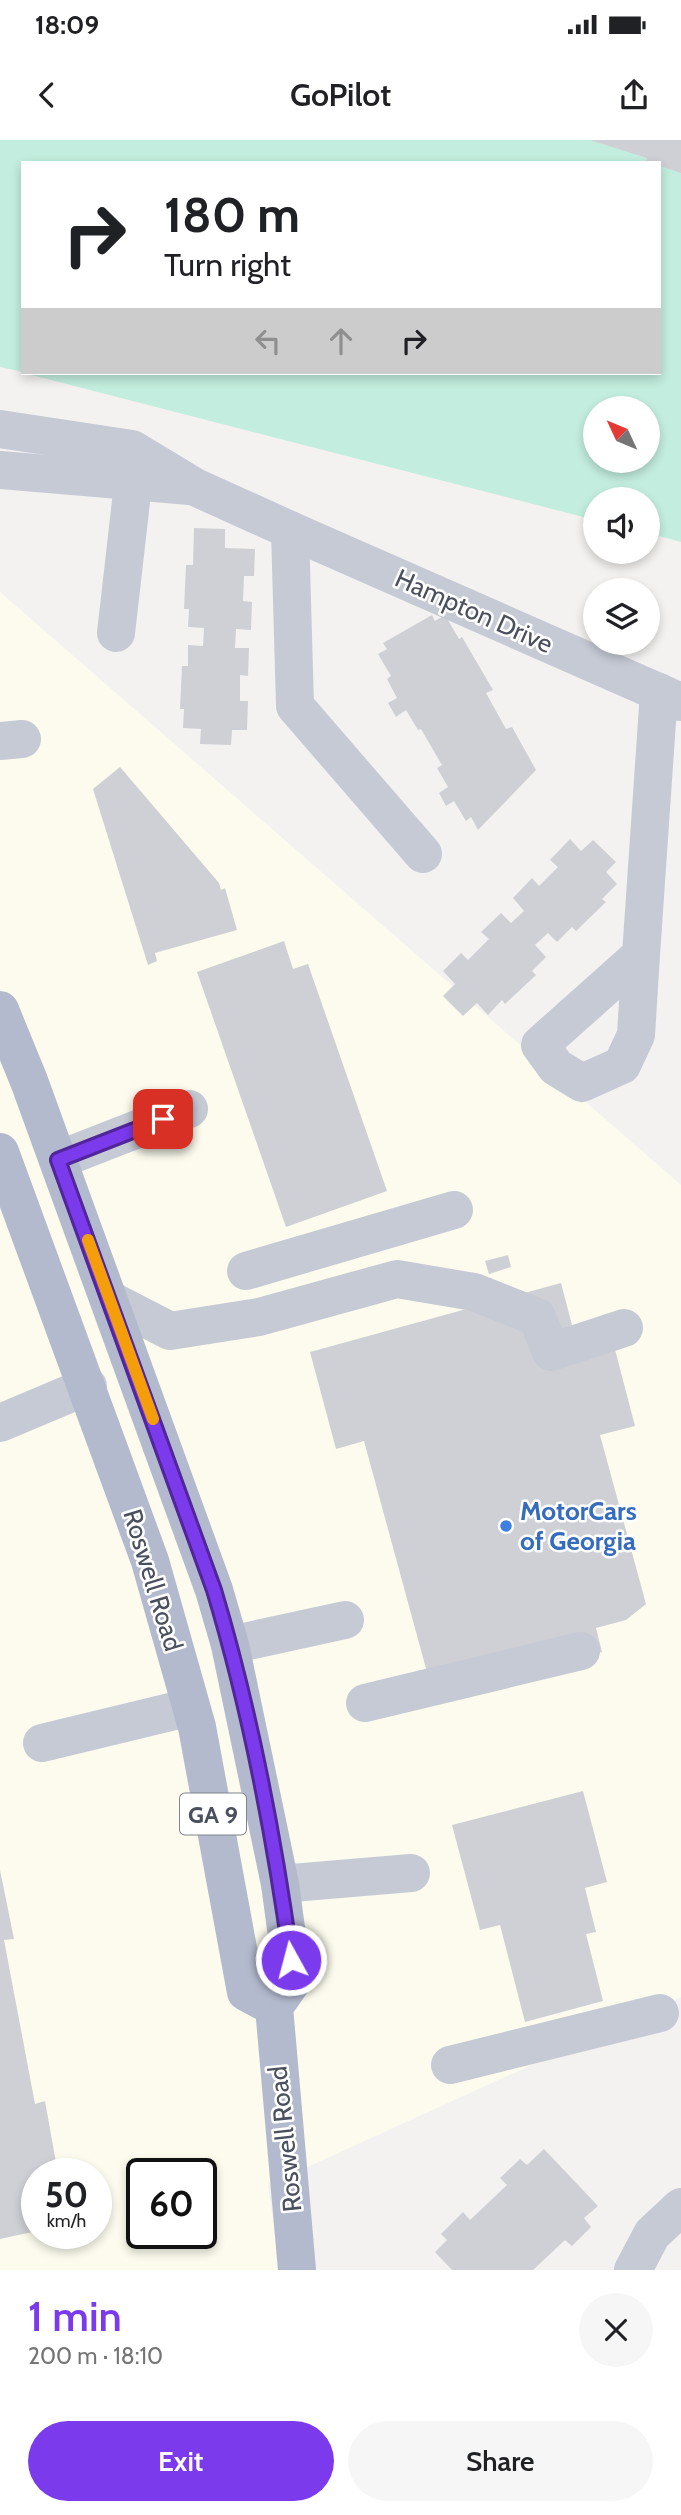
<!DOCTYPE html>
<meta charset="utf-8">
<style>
body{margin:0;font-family:Cabin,sans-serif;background:#f6f6f6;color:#202124;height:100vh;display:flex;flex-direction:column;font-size:26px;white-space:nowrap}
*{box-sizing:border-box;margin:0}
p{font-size:23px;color:#757577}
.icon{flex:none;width:38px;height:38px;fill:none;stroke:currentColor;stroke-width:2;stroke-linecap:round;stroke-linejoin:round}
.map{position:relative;height:2130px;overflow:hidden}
.details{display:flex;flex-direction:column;background:#fff;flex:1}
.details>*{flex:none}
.top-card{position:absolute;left:21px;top:21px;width:640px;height:214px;border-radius:0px;box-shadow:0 4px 10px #0003;background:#fff;color:#202124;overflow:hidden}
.needle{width:46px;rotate:314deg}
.buttons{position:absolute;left:583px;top:256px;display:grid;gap:14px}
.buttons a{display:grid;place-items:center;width:77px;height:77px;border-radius:50%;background:#fff;box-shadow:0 4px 10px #0003;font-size:35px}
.speed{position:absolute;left:21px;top:2018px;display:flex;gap:14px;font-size:35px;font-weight:700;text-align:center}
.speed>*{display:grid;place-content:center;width:91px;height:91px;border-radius:50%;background:#fff;box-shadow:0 4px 10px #0003;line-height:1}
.speed small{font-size:18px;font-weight:400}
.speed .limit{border:4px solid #111;border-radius:10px;background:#fff;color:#111}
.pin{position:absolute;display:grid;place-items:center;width:60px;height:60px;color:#fff;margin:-30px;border-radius:14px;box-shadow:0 4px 10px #0006}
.me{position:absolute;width:77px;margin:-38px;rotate:353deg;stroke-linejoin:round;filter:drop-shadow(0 0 5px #0008)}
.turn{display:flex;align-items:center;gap:24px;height:147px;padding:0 28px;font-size:32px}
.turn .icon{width:91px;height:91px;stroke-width:2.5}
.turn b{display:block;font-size:49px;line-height:60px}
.lanes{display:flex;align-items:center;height:66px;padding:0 28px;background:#0003;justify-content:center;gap:35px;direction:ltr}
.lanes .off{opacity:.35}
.round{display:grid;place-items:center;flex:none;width:74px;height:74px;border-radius:37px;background:#f6f6f6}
.overview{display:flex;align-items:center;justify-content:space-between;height:119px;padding:0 28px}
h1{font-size:42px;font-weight:600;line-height:52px;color:#7c3aed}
.button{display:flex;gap:14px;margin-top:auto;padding:14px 28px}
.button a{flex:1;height:80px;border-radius:42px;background:#7c3aed;color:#fff;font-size:28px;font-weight:600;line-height:80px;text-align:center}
.button a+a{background:#f6f6f6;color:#202124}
.status{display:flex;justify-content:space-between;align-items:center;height:49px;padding:0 35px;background:#fff;direction:ltr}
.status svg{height:19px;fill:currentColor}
header{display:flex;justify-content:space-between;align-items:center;height:91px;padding:0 28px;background:#fff;font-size:32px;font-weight:600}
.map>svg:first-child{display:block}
</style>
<div class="status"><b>18:09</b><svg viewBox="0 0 49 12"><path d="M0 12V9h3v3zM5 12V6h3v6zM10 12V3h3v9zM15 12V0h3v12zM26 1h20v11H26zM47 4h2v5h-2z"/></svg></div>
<header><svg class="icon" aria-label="back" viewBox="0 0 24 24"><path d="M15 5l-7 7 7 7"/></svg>GoPilot<svg class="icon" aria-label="share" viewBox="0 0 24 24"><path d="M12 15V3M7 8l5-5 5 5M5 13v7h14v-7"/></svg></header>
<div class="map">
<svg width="681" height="2130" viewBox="0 0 681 2130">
<rect width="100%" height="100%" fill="#f3f2f1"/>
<path fill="#fcfbed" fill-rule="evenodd" d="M 0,452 L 681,1045 L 681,1857 L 268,2045 L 280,2130 L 0,2130 ZM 37,2034 L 96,2034 L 96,2093 L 37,2093 ZM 142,2034 L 201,2034 L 201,2093 L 142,2093 Z"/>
<path fill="#c3edde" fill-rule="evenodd" d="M 0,0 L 622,0 L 681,20 L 681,402 L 648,393 L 648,359 L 595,359 L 595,380 L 24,233 L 660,233 L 660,23 L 23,23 L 23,232 L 0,227 ZM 595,268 L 648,268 L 648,320 L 595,320 Z"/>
<g fill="#cfd0d5">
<path d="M 590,0 L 681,0 L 681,33 L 660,26 L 660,23 L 646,22 L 647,18 Z"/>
<path d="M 194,388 L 225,389 L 225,408 L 255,409 L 254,436 L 244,436 L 243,461 L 252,462 L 251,490 L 236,489 L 235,508 L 249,508 L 248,536 L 240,535 L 240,561 L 248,561 L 247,590 L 232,590 L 231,605 L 200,604 L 201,589 L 183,588 L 184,569 L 180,569 L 182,526 L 188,526 L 188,505 L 203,506 L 204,488 L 188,487 L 189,469 L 184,469 L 186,425 L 193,425 Z"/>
<path d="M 432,475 L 435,481 L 445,475 L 459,499 L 462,497 L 493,550 L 486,553 L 506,589 L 512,587 L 536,630 L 478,690 L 471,677 L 466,681 L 454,661 L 446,666 L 439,653 L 448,647 L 437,628 L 442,625 L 421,589 L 418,590 L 406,570 L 396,577 L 388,563 L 397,558 L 387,539 L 391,536 L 378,514 L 387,509 L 383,503 Z"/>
<path d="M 120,627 L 219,743 L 221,750 L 225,748 L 237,790 L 155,813 L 157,821 L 148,825 L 93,649 Z"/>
<path d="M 570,699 L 581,711 L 593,700 L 616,722 L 606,732 L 617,744 L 602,759 L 606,762 L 576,791 L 572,787 L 557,802 L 548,793 L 535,805 L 546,817 L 532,831 L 536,835 L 505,864 L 502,860 L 488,875 L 477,863 L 463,876 L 443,856 L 455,844 L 443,831 L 461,813 L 468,820 L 489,799 L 481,792 L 501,773 L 511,783 L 524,771 L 513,758 L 532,738 L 539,746 L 558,727 L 550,720 Z"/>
<path d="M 284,801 L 293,829 L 308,824 L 387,1051 L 286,1087 L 197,832 Z"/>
<path d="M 508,1115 L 511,1127 L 489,1134 L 485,1121 Z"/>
<path d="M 561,1143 L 579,1212 L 613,1202 L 635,1286 L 600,1295 L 646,1464 L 626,1480 L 596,1488 L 602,1512 L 434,1558 L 364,1301 L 336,1309 L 310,1212 Z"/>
<path d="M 583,1651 L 607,1742 L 585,1748 L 596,1792 L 586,1794 L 603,1861 L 525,1882 L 500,1785 L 480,1790 L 452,1685 Z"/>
<path d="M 0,1730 L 14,1799 L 4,1800 L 35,1964 L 45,1961 L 58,2034 L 37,2034 L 37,2091 L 0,2099 Z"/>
<path d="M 544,2009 L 598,2066 L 584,2078 L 591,2087 L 572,2106 L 565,2100 L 533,2130 L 452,2130 L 435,2112 L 447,2100 L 441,2094 L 463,2072 L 470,2080 L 507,2045 L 500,2038 L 520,2019 L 527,2025 Z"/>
</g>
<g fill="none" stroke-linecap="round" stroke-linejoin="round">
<g stroke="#c6cad5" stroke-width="38">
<path d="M 0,289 L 132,309 L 195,347 L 290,390 L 681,562"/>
<path d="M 0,330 L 190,346"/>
<path d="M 290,390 L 295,566 L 423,714"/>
<path d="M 116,493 L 133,344"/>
<path d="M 0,601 L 22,599"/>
<path d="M 641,815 L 636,895 L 622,925 L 582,943 L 556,927 L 540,905 L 641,815 L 659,552"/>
<path d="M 58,1020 L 189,969"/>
<path d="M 246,1131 L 454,1070"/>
<path d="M 110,1160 L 170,1191 L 259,1177 L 397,1139 L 474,1152 L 537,1177 L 551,1212 L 624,1188"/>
<path d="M 0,1283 L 88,1246"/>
<path d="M 230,1505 L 345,1480"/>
<path d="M 365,1563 L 581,1511"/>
<path d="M 42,1603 L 191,1567"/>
<path d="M 280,1744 L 411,1733"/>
<path d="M 450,1925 L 660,1873"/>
<path d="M 633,2130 L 652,2094 L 681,2067"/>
</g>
<g stroke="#b3bace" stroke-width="38">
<path d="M 0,870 L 29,941 L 214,1450 L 230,1505 L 280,1744 L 293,1840 L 274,1867 L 297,2130"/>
<path d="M 0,1012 L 150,1421 L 197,1587 L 246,1852 L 274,1867"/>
</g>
</g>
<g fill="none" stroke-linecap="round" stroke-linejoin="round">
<defs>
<path id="route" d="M 163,979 L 58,1020 L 214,1450 C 250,1570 274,1696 291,1820"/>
</defs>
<use href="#route" stroke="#51269a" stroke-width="18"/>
<use href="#route" stroke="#7c3aed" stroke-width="12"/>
<path stroke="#f59e0b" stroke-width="12" d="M 88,1100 L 153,1279"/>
</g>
<circle fill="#3f7fe0" stroke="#fff" stroke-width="2.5" cx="506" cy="1386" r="7"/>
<g text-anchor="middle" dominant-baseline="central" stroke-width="5" stroke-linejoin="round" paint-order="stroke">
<rect fill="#fff" stroke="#80848e" stroke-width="2" x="180" y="1653.5" width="66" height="41" rx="5"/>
<g font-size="24" font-weight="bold" fill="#4a505e">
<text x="213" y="1674">GA 9</text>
</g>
<g font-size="26" fill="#4a505e" stroke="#fff">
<text transform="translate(474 471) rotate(24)">Hampton Drive</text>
<text transform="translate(153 1440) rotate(73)">Roswell Road</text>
<text transform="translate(285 1999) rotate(-96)">Roswell Road</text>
</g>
<g font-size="26" font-weight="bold" fill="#366cbe" stroke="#fff" text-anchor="start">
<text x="520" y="1371">MotorCars<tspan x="520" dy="30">of Georgia</tspan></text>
</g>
</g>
</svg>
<div class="buttons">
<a><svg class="needle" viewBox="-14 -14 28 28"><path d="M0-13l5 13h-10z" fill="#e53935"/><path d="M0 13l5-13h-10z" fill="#757577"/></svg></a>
<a><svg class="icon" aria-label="sound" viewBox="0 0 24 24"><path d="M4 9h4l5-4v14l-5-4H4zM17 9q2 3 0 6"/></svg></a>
<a><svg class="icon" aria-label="layers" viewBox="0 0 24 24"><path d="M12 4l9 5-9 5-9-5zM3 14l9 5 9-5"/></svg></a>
</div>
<div class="speed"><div>50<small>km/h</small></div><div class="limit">60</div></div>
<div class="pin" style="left:163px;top:979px;background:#d93025"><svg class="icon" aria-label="arrive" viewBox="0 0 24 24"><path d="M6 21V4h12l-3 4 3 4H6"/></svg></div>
<svg class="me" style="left:291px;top:1820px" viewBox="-20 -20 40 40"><circle r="17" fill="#7c3aed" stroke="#fff" stroke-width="3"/><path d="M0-11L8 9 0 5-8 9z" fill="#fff"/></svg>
<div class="top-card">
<div class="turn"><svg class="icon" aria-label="right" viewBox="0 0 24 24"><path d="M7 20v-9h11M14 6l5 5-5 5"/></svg><div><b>180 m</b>Turn right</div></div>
<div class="lanes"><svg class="icon off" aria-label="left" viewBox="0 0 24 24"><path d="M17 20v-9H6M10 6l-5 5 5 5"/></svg><svg class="icon off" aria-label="ahead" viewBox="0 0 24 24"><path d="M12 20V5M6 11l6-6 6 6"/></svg><svg class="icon" aria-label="right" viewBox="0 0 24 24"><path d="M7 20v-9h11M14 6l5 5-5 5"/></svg></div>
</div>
</div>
<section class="details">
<div class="overview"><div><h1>1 min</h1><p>200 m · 18:10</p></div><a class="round"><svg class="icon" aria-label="close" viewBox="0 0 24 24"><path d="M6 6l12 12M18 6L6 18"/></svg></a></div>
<div class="button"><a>Exit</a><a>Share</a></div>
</section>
